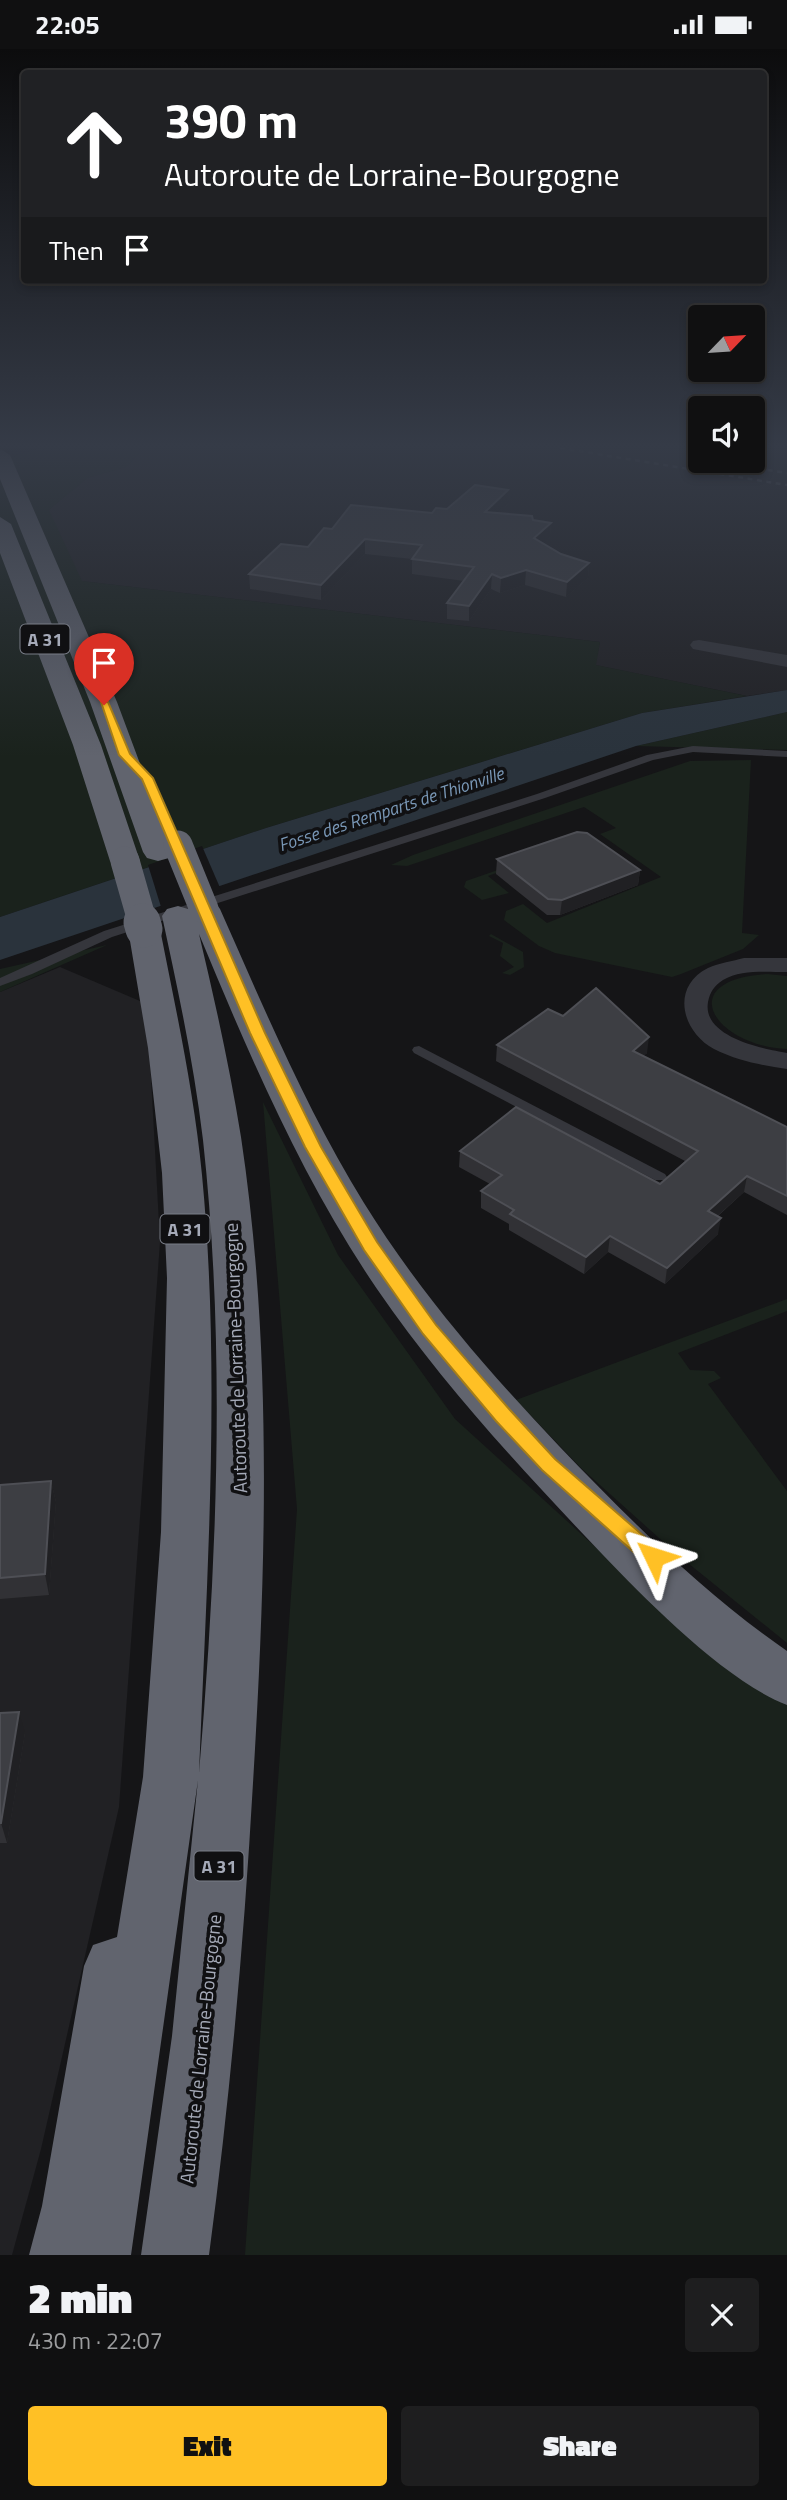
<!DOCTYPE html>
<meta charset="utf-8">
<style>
body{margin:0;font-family:"Titillium Web",sans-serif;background:#1e1e1f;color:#f1f3f6;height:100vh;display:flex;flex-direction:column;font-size:26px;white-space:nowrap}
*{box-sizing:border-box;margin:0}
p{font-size:23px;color:#9c9d9f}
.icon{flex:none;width:38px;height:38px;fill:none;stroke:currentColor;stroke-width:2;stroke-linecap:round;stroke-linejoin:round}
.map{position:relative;height:2206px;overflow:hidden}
.side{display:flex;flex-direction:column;background:#101011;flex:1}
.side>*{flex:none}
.top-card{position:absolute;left:21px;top:21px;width:746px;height:214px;border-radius:7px;box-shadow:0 4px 10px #0003,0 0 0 2px #303031;background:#202124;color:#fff;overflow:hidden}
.needle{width:46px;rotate:65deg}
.fabs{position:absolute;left:688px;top:256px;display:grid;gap:14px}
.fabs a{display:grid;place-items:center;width:77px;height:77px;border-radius:7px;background:#101011;box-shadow:0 4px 10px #0003,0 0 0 2px #303031;font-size:35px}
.pin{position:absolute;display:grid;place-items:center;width:60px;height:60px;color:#fff;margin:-72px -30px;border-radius:50% 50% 50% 0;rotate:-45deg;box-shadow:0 0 7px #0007}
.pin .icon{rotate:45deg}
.me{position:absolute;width:77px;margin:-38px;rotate:311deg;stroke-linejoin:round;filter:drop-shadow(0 0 5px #0008)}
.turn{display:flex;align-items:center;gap:24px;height:147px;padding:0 28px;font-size:32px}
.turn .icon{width:91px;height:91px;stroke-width:2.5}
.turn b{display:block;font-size:49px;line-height:60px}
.then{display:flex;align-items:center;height:66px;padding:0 28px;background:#0003;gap:14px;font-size:26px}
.round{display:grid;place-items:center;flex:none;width:74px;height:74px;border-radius:7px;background:#1e1e1f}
.overview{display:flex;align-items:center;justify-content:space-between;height:119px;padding:0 28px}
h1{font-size:42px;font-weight:800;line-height:52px}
.primary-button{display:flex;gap:14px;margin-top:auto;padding:14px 28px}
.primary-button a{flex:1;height:80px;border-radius:7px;background:#ffc025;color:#111;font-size:28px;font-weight:800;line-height:80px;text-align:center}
.primary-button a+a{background:#1e1e1f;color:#f1f3f6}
.status{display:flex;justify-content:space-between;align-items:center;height:49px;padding:0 35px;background:#101011;direction:ltr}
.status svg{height:19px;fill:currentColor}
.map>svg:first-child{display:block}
</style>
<div class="status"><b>22:05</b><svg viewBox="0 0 49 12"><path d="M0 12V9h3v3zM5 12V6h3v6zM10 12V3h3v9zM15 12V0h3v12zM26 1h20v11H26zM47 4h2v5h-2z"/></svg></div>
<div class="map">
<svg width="787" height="2206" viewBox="0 0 787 2206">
<rect width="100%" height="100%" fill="#151517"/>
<g fill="#212124">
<path d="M 145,399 L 700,399 L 700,411 L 752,411 L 753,399 L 787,399 L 787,641 L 747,647 L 595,616 L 600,593 L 81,532 L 48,461 L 87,429 L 126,418 Z"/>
<path d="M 60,918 L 147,955 L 160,1193 L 119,1758 L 41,2100 L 12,2206 L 0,2206 L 0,943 Z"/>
</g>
<g fill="#1a221c">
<path d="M 38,399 L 145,399 L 126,418 L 87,429 L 49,461 L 82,532 L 600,593 L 596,616 L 747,647 L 642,664 L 266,779 L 0,868 L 0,413 Z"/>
<path d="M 787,663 L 787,701 L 636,697 Z"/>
<path d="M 751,711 L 742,884 L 759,886 L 743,900 L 681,925 L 672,928 L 555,904 L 539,897 L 504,871 L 506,862 L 523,855 L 547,874 L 661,828 L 600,785 L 616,779 L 584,758 L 407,817 L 391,816 L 413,806 L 690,712 Z"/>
<path d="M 575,794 L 578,794 L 488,827 L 509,844 L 482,851 L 464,838 L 466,832 Z"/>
<path d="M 491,885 L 523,903 L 524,918 L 510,926 L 502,924 L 514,918 L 500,907 L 503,894 L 489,887 Z"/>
<path d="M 107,896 L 0,943 L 0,920 Z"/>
<path d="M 767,925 L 787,927 L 787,1000 C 715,997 671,931 767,925 Z"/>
<path d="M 263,1053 L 338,1206 L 455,1370 L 624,1524 L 787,1646 L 787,2206 L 245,2206 L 297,1460 Z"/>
<path d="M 787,1250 L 787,1262 L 678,1304 L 690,1321 L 714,1322 L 721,1329 L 708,1335 L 787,1442 L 787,1594 L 678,1506 L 581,1419 L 516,1351 Z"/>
</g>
<path fill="#2a333c" d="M 787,641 L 787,663 L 636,697 L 0,911 L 0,868 L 266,779 L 642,664 Z"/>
<path fill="#151517" d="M 202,797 L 221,841 L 162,861 L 148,816 Z"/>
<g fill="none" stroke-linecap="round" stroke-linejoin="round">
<g fill="#35363c" fill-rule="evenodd">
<path d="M 693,697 L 787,702 L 787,708 L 693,703 L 653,711 L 545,749 L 112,888 L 32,925 L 0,937 L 0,929 L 104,882 L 537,745 L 647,706 Z"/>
<path d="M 419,997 L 665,1125 L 667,1128 L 665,1131 L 655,1131 L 414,1004 L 412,1001 L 414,998 Z"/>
</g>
<g fill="#35363c" fill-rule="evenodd">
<path d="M 699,591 L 787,606 L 787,618 L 693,600 L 690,596 L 693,592 Z"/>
<path d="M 744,909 L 787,909 L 787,923 C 767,923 741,920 723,931 C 714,937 710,943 708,953 C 702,988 763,1000 787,1004 L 787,1020 C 761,1016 738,1012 714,1000 C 682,983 670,938 708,919 C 719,914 733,912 744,909 Z"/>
</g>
<g fill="#61646e" fill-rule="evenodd">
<path d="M 0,400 L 10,406 L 117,653 L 173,803 L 169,809 L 158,812 L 147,809 L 143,803 L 90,653 L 0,430 Z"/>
<path d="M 0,468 L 11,475 L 101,696 L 140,812 L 136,819 L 125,821 L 114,819 L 110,812 L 73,696 L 0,504 Z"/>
<path d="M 204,850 L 215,853 L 220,860 C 264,959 307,1062 364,1154 C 419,1243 488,1322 559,1397 C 631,1472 702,1543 787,1602 L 787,1656 C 727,1633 648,1553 603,1506 C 523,1422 443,1336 377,1240 C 302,1130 250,1008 199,885 C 215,952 230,1020 241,1088 C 273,1301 266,1520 253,1734 C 244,1892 230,2049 209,2206 L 141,2206 L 172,1987 L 198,1731 L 131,2206 L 29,2206 L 42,2157 L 84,1917 L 93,1896 L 117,1888 L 143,1728 L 161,1483 L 167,1229 L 162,1124 L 148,999 L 128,880 L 132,873 L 144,870 L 156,873 L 160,880 C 176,961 194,1043 202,1126 C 221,1324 207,1525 199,1724 C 217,1513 226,1301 203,1091 C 194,1015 178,941 162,867 L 167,860 L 178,857 L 188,860 L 193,853 Z"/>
</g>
<g stroke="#484a51" stroke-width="2.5" stroke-dasharray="5 4.5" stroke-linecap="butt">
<path d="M 560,399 L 787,436"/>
<path d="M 702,411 L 787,424"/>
</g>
<g stroke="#61646e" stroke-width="29">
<path d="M 178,796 L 204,860"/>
<path d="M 125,812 L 143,875"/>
</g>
<path stroke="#61646e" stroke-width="37" d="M 142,873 L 144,880"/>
</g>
<g fill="#313135">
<path d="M 508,441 L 508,455 L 498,464 L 551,474 L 550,488 L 543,494 L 561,505 L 589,514 L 588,529 L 566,548 L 525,536 L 500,544 L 491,540 L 469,572 L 447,570 L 447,554 L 464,532 L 412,525 L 412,510 L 365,505 L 321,551 L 250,540 L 249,525 L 308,498 L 332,480 L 432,464 Z"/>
<path d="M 497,810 L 640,821 L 638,836 L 560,866 L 547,866 L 496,825 Z"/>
<path d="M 563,967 L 647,1004 L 643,1007 L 787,1078 L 787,1166 L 744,1143 L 718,1167 L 718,1185 L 665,1235 L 608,1203 L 584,1225 L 509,1181 L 509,1175 L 481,1159 L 481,1142 L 490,1135 L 459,1118 L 460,1102 L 660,1135 L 685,1112 L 496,1012 L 497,996 Z"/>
<path d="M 51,1432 L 56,1453 L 49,1546 L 0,1550 L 0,1436 Z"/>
<path d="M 0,1664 L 25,1684 L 7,1794 L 0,1794 Z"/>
</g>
<g fill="#202023">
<path d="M 508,441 L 508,455 L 484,477 L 485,463 Z"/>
<path d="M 551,474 L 550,488 L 533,503 L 534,489 Z"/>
<path d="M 365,490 L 365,505 L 321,551 L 321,536 Z"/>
<path d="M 589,514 L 588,529 L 566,548 L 567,533 Z"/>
<path d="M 526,521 L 525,536 L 500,544 L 501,529 Z"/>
<path d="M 492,525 L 491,540 L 469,572 L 469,557 Z"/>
<path d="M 640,821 L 638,836 L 560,866 L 562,851 Z"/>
<path d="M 649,988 L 647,1004 L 631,1018 L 633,1002 Z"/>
<path d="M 747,1127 L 744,1143 L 705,1178 L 708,1162 Z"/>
<path d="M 721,1169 L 718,1185 L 665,1235 L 667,1219 Z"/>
<path d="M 610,1187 L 608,1203 L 584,1225 L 586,1208 Z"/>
<path d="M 51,1432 L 56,1453 L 49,1546 L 45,1525 Z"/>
<path d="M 19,1663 L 25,1684 L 7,1794 L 1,1774 Z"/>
</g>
<g fill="#3d3e43" stroke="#4e4f55" stroke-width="2">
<path d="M 475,436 L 508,441 L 485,463 L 532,467 L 533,471 L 551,474 L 534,489 L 561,505 L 589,514 L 567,533 L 526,521 L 501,529 L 492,525 L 469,557 L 447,554 L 474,518 L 412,510 L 422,496 L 365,490 L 321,536 L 249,525 L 281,495 L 308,498 L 324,479 L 332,480 L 351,456 L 432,464 L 436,459 L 447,460 Z"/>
<path d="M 577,783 L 587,784 L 640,821 L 562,851 L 548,850 L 497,810 Z"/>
<path d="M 596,939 L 649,988 L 633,1002 L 787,1078 L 787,1147 L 747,1127 L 708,1162 L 721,1169 L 667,1219 L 610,1187 L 586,1208 L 510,1165 L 514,1161 L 481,1142 L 502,1126 L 460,1102 L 516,1058 L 660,1135 L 698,1102 L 497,996 L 548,960 L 563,967 Z"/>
<path d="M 51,1432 L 45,1525 L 0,1529 L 0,1436 Z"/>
<path d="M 19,1663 L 1,1774 L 0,1774 L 0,1664 Z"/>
</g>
<linearGradient id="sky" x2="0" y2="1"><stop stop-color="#0c0c0d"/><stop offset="0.56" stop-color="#353b47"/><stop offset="1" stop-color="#353b47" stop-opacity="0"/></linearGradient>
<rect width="787" height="708" fill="url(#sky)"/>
<path fill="#ffc025" stroke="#a67d18" stroke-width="2" d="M 101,653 L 108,653 L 130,705 L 153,729 L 265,984 L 321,1098 L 377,1193 L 436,1276 L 510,1361 L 555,1410 L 661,1502 L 664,1508 L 661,1515 L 654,1517 L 647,1515 L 542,1421 L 496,1372 L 423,1285 L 364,1201 L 305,1098 L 250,984 L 142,730 L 119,706 Z"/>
<g text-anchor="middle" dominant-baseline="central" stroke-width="7" stroke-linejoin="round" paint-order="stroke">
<g fill="#101012" stroke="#787c86" stroke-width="2">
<rect x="20.5" y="575.5" width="49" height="29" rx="5"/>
<rect x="160.5" y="1165.5" width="49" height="29" rx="5"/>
<rect x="194.5" y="1802.5" width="49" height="29" rx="5"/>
</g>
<g font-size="18" font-weight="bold" fill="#a5aab8">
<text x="45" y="590">A 31</text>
<text x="185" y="1180">A 31</text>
<text x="219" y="1817">A 31</text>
</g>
<g font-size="18" font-style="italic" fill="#7997b6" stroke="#101012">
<text transform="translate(391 760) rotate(-18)">Fosse des Remparts de Thionville</text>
</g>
<g font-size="19" fill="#a5aab8" stroke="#101012">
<text transform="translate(235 1309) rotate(-92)">Autoroute de Lorraine-Bourgogne</text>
<text transform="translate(200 2000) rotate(-84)">Autoroute de Lorraine-Bourgogne</text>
</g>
</g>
</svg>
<div class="fabs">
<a><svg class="needle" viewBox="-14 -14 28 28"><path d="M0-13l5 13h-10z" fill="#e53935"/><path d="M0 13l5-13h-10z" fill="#9c9d9f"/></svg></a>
<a><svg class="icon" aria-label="sound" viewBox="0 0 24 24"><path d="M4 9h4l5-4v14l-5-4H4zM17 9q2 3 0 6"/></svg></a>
</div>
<div class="pin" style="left:104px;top:656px;background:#d93025"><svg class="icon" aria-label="arrive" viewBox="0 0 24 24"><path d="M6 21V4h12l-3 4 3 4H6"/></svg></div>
<svg class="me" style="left:654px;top:1508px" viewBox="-20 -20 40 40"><path d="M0-17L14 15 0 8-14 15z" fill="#ffc025" stroke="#fff" stroke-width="4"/></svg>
<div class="top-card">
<div class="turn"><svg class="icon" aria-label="ahead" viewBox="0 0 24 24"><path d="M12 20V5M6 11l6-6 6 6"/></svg><div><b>390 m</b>Autoroute de Lorraine-Bourgogne</div></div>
<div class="then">Then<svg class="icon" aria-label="arrive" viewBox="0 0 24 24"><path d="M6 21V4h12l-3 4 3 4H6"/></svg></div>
</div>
</div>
<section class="side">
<div class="overview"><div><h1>2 min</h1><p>430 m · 22:07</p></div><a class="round"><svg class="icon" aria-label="close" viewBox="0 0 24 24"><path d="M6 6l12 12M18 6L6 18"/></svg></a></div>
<div class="primary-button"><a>Exit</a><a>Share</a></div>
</section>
